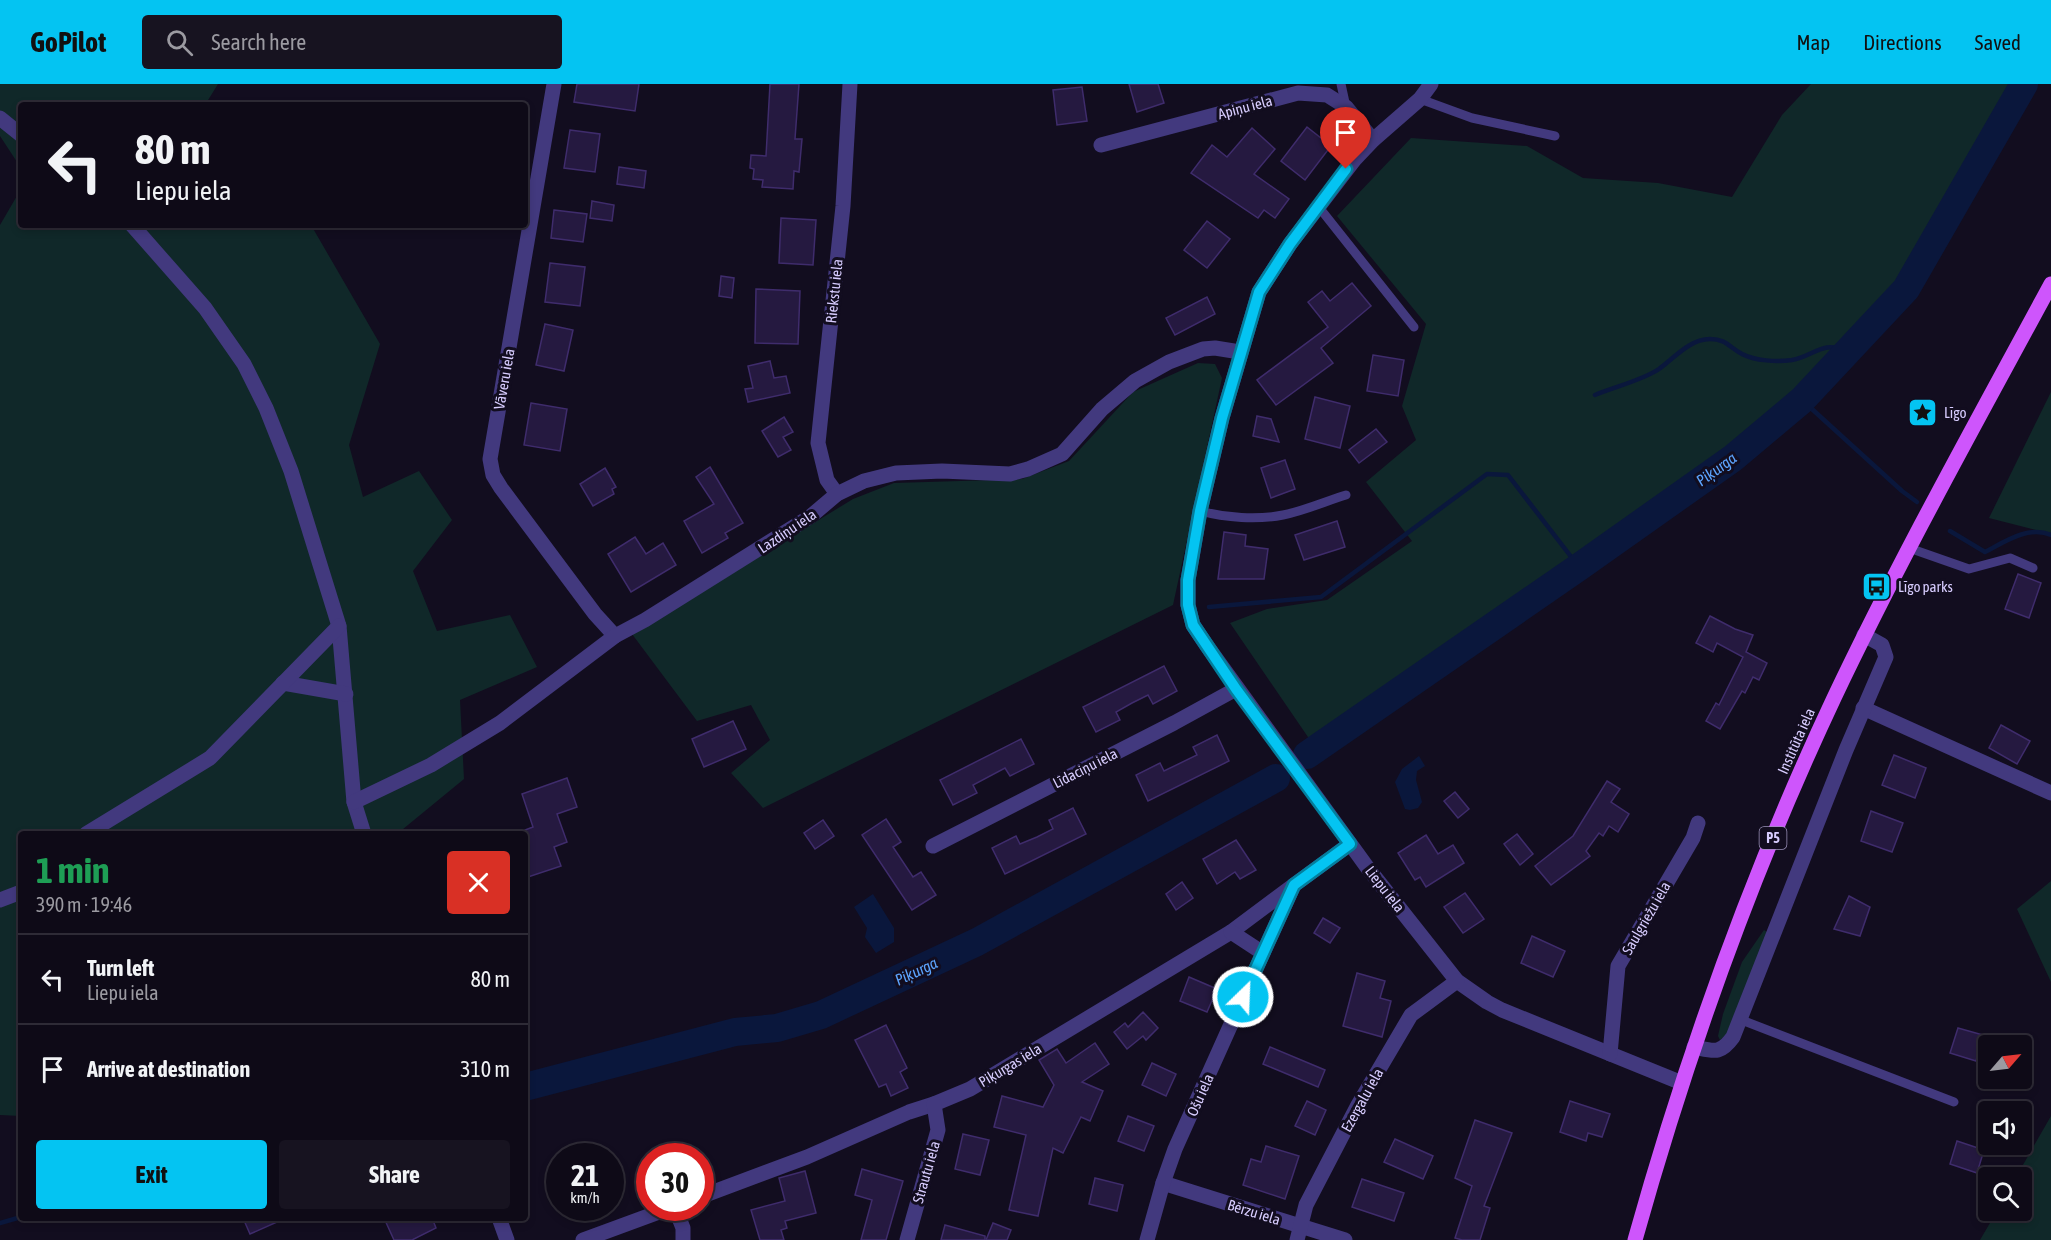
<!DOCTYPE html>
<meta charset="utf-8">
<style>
body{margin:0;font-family:"Asap Condensed",sans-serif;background:#171320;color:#f1f3f6;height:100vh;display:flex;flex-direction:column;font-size:22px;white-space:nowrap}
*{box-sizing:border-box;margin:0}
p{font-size:20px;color:#9b9aa1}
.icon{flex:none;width:33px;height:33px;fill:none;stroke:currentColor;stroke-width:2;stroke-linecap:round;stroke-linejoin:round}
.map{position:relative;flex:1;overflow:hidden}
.details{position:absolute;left:18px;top:747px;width:510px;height:390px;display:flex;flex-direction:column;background:#0e0a17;border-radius:6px;box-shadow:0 3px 9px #0003,0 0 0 2px #2e2b36}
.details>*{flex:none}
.guide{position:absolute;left:18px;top:18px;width:510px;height:126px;border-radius:6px;box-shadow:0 3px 9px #0003,0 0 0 2px #2e2b36;background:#0e0a17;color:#f1f3f6;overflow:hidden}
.needle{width:39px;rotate:62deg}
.buttons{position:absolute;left:1978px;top:951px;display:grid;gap:12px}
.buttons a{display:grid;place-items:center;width:54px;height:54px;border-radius:6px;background:#0e0a17;box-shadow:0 3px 9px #0003,0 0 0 2px #2e2b36;font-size:30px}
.speed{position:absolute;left:546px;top:1059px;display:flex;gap:12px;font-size:30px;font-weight:700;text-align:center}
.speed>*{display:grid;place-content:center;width:78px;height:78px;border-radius:50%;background:#0e0a17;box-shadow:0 3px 9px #0003,0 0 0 2px #2e2b36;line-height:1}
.speed small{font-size:15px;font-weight:400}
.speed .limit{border:9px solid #d22;background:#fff;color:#111}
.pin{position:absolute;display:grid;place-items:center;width:51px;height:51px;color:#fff;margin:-62px -26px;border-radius:50% 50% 50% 0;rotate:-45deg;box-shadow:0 0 6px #0007}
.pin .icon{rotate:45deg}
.me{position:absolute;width:66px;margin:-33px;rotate:24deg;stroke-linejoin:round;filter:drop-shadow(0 0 4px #0008)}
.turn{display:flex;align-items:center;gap:21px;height:126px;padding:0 18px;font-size:27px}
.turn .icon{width:78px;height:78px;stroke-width:2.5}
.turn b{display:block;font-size:42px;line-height:51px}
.round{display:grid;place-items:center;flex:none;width:63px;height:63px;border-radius:6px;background:#171320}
.summary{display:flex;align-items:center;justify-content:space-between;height:102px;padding:0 18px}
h1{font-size:36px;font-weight:700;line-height:45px;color:#1e9e55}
.button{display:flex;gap:12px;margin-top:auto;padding:12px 18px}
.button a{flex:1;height:69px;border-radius:6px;background:#04c4f2;color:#111;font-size:24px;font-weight:700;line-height:69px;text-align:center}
.button a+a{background:#171320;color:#f1f3f6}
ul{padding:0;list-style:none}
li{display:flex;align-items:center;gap:18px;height:90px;padding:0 18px;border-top:2px solid #2e2b36}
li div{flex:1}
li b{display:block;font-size:22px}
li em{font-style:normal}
header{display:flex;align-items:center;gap:36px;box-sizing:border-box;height:84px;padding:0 30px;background:#04c4f2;color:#111}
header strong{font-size:28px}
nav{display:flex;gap:33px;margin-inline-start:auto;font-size:21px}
.search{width:420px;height:54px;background:#171320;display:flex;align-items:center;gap:15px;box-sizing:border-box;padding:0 21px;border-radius:6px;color:#9b9aa1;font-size:22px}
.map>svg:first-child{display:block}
</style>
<header>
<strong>GoPilot</strong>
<div class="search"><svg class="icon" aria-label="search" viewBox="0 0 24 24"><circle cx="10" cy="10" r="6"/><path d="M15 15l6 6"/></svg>Search here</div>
<nav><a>Map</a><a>Directions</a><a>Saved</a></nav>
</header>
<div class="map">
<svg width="2051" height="1156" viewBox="0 0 2051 1156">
<rect width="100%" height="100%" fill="#120d1f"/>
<g fill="#102829">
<path d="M 0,0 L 218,0 L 205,21 L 21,21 L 21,84 L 0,52 Z"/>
<path d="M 1811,0 L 2028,0 L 1917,210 L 1774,355 L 1323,675 L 1230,539 L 1267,525 L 1327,516 L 1412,457 L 1366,398 L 1416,356 L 1402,322 L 1426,240 L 1337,132 L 1411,54 L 1527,62 L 1583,94 L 1658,99 L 1732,113 L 1782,31 Z"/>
<path d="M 21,105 L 21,141 L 207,141 L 209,145 L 228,141 L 311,141 L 380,260 L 349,361 L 363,413 L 419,387 L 452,436 L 413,487 L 437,547 L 510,531 L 537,583 L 460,616 L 464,695 L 397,750 L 21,750 L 21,873 L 17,884 L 21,895 L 21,1032 L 0,1031 L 0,141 Z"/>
<path d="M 1198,279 L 1215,280 L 1222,294 L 1173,521 L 763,724 L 731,689 L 770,656 L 751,621 L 697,637 L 632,550 L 853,415 L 894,399 L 1022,395 L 1069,377 L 1133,308 Z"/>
<path d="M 2051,308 L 2051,450 L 1989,434 Z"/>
<path d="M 2051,797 L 2051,898 L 2017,825 Z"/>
<path d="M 1764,846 L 1768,849 L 1728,949 L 1720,956 L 1718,952 L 1723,930 L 1742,878 Z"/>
<path d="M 2051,1032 L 2051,1156 L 1980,1156 L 1997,1127 L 2022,1126 L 2022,1094 L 2016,1093 Z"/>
</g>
<g fill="#0a173c">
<path d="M 1419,672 L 1425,682 L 1417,687 L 1416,696 L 1422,718 L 1418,724 L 1410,726 L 1405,725 L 1395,698 L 1402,685 Z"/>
<path d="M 873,810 L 894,844 L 894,858 L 876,869 L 865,853 L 867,844 L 854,823 Z"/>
</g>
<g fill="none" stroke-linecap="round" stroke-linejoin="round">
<g stroke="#0a173c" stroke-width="4.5">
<path d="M 1595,311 C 1614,303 1643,296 1659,285 C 1674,274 1690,255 1710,255 C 1726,255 1729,263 1742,270 C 1755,277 1777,278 1792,276 C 1814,272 1822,256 1848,267"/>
<path d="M 1802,316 L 1902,407 L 1917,418"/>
<path d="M 1950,447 L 1985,468 C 2004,458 2029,441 2051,451"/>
<path d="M 1209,523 L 1321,513 L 1487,390 L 1508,391 L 1579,483"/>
<path d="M 0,1139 L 21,1133"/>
</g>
<g stroke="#0a173c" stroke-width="28">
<path d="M 1307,671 L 1579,483 L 1733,374 L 1802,316 L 1906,205 L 2024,0"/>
<path d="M 525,1003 L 735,948 L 777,944 L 821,931 L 977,858 L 1276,694"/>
</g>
</g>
<g fill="#251940" stroke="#3f2c6c" stroke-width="1.5">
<path d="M 577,0 L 639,0 L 635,27 L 574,18 Z"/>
<path d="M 770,0 L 799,0 L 795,55 L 802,55 L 799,88 L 794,87 L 793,105 L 762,103 L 763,96 L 753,95 L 754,85 L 750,84 L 751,71 L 766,72 Z"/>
<path d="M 1129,0 L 1158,0 L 1164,19 L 1137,28 Z"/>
<path d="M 1082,3 L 1087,37 L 1057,41 L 1053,6 Z"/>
<path d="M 1307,43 L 1331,62 L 1305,96 L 1281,77 Z"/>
<path d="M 1252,44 L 1275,65 L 1254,90 L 1289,115 L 1275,134 L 1264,126 L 1258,134 L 1191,89 L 1212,61 L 1227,73 Z"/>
<path d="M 570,46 L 600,50 L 595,88 L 564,84 Z"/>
<path d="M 619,83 L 646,87 L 644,104 L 617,100 Z"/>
<path d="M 592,117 L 614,121 L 612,137 L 590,134 Z"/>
<path d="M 554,126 L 587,130 L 583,158 L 551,154 Z"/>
<path d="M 781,134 L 816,136 L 813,181 L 779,179 Z"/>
<path d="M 1207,137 L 1230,155 L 1207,184 L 1184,166 Z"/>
<path d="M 550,179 L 585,183 L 580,222 L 545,218 Z"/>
<path d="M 721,192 L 734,194 L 732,214 L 719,212 Z"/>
<path d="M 1352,199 L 1371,222 L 1321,264 L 1333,279 L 1276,321 L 1257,296 L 1328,243 L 1308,218 L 1322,207 L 1330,217 Z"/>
<path d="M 756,205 L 800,207 L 798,260 L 755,259 Z"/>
<path d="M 1207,213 L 1215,230 L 1175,251 L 1166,234 Z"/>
<path d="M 545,240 L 573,246 L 564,287 L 536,281 Z"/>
<path d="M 1373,271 L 1404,276 L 1398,312 L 1367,307 Z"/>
<path d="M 770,277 L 774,294 L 786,292 L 790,309 L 748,318 L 745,305 L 753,304 L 748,282 Z"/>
<path d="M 1315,313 L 1350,322 L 1340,364 L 1305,355 Z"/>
<path d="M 531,319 L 567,325 L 560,367 L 524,361 Z"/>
<path d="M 1257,332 L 1271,335 L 1279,358 L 1253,352 Z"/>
<path d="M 784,333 L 793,348 L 783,353 L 791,366 L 778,373 L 762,347 Z"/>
<path d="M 1376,345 L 1387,358 L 1359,379 L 1349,366 Z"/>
<path d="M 1285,376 L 1295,405 L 1271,414 L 1261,384 Z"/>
<path d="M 710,383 L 743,439 L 725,449 L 728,454 L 702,469 L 684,437 L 714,420 L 696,393 Z"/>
<path d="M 605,384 L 616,403 L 612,405 L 614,410 L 593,422 L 580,400 Z"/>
<path d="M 1337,437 L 1345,463 L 1304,476 L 1295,451 Z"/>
<path d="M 1224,448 L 1246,451 L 1245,462 L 1268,465 L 1264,495 L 1218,495 Z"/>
<path d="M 635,453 L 646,470 L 663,459 L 676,481 L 631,508 L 608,470 Z"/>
<path d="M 2018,490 L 2041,499 L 2029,534 L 2005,525 Z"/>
<path d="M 1710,532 L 1735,545 L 1753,551 L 1746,568 L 1767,579 L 1759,596 L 1753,593 L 1745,609 L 1742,607 L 1720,645 L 1706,637 L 1716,619 L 1719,621 L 1743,573 L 1717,559 L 1713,568 L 1696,559 Z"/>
<path d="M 1164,582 L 1177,607 L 1153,620 L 1148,611 L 1132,619 L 1116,628 L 1120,636 L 1096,648 L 1083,623 Z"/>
<path d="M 733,637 L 746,665 L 704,683 L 692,655 Z"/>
<path d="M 2001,641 L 2030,657 L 2017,680 L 1989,664 Z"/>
<path d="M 1217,651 L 1229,677 L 1148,717 L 1136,691 L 1160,679 L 1164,687 L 1197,671 L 1193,663 Z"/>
<path d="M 1021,655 L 1034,680 L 1010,692 L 1005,684 L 973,701 L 977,709 L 953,721 L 940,696 Z"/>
<path d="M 1894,671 L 1926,684 L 1915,714 L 1882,701 Z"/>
<path d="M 567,694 L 577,723 L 557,730 L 567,758 L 554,763 L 561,782 L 525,794 L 525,746 L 533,743 L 522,710 Z"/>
<path d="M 1607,697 L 1620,705 L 1611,718 L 1629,730 L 1618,748 L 1609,742 L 1603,752 L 1599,749 L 1586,767 L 1590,772 L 1551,801 L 1535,782 L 1573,752 Z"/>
<path d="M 1455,708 L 1469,725 L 1458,734 L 1444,717 Z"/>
<path d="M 1073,724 L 1086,750 L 1005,790 L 992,764 L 1016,752 L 1020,760 L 1037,753 L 1053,745 L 1049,736 Z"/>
<path d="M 1871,727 L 1903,739 L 1892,768 L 1861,757 Z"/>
<path d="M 886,735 L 901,758 L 893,763 L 913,793 L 921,788 L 936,811 L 912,826 L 862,751 Z"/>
<path d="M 823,736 L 834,752 L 815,765 L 804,749 Z"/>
<path d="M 1517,750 L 1533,770 L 1520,781 L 1504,760 Z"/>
<path d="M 1426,751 L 1438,770 L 1453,761 L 1464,779 L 1426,803 L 1420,793 L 1415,796 L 1398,769 Z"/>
<path d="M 1236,756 L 1256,786 L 1240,795 L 1235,788 L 1217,800 L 1203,775 Z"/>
<path d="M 1182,798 L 1193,814 L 1176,826 L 1166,810 Z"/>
<path d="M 1465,809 L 1484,835 L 1463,849 L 1444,823 Z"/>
<path d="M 1849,812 L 1870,823 L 1860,852 L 1834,845 Z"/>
<path d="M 1323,834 L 1340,844 L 1330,859 L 1314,849 Z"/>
<path d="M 1532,852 L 1565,867 L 1553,893 L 1521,879 Z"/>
<path d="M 1357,889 L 1385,897 L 1380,914 L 1391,917 L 1382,953 L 1343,942 Z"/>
<path d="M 1189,893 L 1217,905 L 1207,928 L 1180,917 Z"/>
<path d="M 1143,928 L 1158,944 L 1146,956 L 1143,952 L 1127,965 L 1114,948 L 1125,939 L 1128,943 Z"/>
<path d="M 886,941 L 907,984 L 900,988 L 908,1004 L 891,1012 L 886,1000 L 879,1003 L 855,956 Z"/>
<path d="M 1958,944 L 1983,951 L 1976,977 L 1950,969 Z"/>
<path d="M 1095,959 L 1109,980 L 1082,998 L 1103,1007 L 1090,1037 L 1081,1033 L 1063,1069 L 1053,1064 L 1038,1132 L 1009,1126 L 1026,1051 L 994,1043 L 1002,1012 L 1043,1023 L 1054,1001 L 1039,976 L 1057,965 L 1066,979 Z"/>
<path d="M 1270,963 L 1325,986 L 1318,1003 L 1263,980 Z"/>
<path d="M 1152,979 L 1176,990 L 1166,1012 L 1142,1001 Z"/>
<path d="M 1307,1017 L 1326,1026 L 1315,1051 L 1295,1042 Z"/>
<path d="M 1570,1017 L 1610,1030 L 1602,1053 L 1588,1049 L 1586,1057 L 1560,1048 Z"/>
<path d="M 1128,1032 L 1154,1042 L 1144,1067 L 1118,1057 Z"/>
<path d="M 1475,1036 L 1512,1049 L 1484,1122 L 1490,1124 L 1480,1156 L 1462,1156 L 1455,1154 L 1472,1102 L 1455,1094 Z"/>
<path d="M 963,1050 L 989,1056 L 980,1091 L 955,1085 Z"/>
<path d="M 1395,1055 L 1433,1072 L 1423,1095 L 1384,1078 Z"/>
<path d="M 1957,1057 L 1984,1066 L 1977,1089 L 1950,1080 Z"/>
<path d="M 1266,1062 L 1299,1072 L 1285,1115 L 1243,1101 L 1251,1075 L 1261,1078 Z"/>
<path d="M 862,1085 L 903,1097 L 886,1156 L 861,1156 L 872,1116 L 855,1111 Z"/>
<path d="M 805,1087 L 816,1129 L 785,1137 L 787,1144 L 781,1146 L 784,1156 L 760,1156 L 751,1126 L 785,1117 L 779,1094 Z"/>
<path d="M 1095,1094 L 1123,1101 L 1117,1127 L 1089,1120 Z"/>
<path d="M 1362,1095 L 1404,1109 L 1394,1137 L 1352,1123 Z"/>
<path d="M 243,1134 L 286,1134 L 250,1150 Z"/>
<path d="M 384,1134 L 432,1134 L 436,1144 L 412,1156 L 394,1156 Z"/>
<path d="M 993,1139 L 1011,1146 L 1007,1156 L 986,1156 Z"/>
<path d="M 945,1141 L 985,1152 L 985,1156 L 941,1156 Z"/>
</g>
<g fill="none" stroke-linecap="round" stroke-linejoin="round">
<g stroke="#42397e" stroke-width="9">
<path d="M 1341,0 L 1346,23"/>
<path d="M 1420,15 L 1472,34 L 1555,52"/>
<path d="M 1318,122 L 1414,243"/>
<path d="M 1200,427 C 1226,434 1257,436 1283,431 C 1304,427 1326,417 1346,411"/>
<path d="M 1909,464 L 1969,485 L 2010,474 L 2033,484"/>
<path d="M 1739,935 L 1954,1018"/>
</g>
<g stroke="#42397e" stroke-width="15">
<path d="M 554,0 L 490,375 L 493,391 L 501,404 L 595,530 L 615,552"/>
<path d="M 1431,0 L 1420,15 L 1373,56 L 1355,75 L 1290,160 L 1259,208 L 1222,334 L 1200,427 L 1188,496 L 1188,521 L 1193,541 L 1207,562 L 1367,783 L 1457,897 L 1487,918 L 1502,926 L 1682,999"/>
<path d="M 0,34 L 21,51"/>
<path d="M 1101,61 L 1298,9 L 1327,11 L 1346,23 L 1373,56"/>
<path d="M 132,141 L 205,224 L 244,280 L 266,324 L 291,387 L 339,542 L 354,718 L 364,750"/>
<path d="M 837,410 L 827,396 L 818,359 L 843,122 L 850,0"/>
<path d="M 283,599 L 346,610"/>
<path d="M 1863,624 L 2051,709"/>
<path d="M 354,718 L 431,681 L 500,639 L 615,552 L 645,536 L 811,432 L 837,410 L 864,397 L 896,389 L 942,387 L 1010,390 L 1028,385 L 1062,370 L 1102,325 L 1135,297 L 1169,278 L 1203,265 L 1215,264 L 1240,268"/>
<path d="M 86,750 L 210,674 L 339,542"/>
<path d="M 933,762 L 1174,639 L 1236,605"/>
<path d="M 0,816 L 21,808"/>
<path d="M 1263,869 L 1294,801 L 1350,760"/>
<path d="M 1694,963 C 1714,967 1720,971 1733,953 L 1846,666 L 1886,573 L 1882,561 L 1864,551"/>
<path d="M 1610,970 L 1618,882 L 1693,754 L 1698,739"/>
<path d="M 1163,1099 L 1345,1156"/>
<path d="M 700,1113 L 807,1073 L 909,1028 L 934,1020 L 970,1005 L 1231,848 L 1294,801"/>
<path d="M 675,1124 L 683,1144 L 683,1156"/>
<path d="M 499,1134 L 507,1156"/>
<path d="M 583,1156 L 670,1124"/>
<path d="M 907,1156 L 938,1046 L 934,1020"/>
<path d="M 1147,1156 L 1163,1099 L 1175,1065 L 1263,869 L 1231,848"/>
<path d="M 1297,1156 L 1306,1121 L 1358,1021 L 1411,931 L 1457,897"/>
</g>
<path stroke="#ce55fc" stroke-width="15" d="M 1635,1156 C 1687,970 1752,788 1834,614 C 1901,473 1977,337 2051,200"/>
</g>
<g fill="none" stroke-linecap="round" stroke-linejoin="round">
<defs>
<path id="route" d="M 1243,913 L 1294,801 L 1350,760 L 1236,605 L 1193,541 L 1188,521 L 1188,496 L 1200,427 L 1222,334 L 1259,208 L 1290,160 L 1346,85"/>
</defs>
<use href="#route" stroke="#037f9d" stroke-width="15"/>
<use href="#route" stroke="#04c4f2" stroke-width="10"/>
</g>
<defs>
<symbol id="sight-square" viewBox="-11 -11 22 22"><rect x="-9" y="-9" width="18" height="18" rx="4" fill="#04c4f2" stroke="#120d1f"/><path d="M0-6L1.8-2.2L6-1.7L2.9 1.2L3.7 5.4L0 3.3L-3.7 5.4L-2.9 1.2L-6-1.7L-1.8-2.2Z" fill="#111"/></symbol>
<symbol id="bus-square" viewBox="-11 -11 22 22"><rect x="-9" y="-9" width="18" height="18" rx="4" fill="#04c4f2" stroke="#120d1f"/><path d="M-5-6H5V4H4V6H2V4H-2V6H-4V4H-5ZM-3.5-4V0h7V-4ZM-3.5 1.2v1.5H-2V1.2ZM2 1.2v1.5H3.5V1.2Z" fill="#111"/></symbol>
</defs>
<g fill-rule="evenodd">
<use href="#sight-square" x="1906" y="312" width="33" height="33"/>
<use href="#bus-square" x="1860" y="486" width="33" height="33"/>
</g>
<g text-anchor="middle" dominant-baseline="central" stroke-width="6" stroke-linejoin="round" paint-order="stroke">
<rect fill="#120d1f" stroke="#9c93bb" stroke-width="1.5" x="1759.5" y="743" width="27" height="22" rx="4.5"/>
<g font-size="14" font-weight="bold" fill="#d7ccfe">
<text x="1773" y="754">P5</text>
</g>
<g font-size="15" fill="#d7ccfe" stroke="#120d1f">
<text transform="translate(1245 23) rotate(-15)">Apiņu iela</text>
<text transform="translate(834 207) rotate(-84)">Riekstu iela</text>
<text transform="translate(504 295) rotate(-80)">Vāveru iela</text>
<text transform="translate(787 447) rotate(-34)">Lazdiņu iela</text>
<text transform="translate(1796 657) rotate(-66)">Institūta iela</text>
<text transform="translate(1085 684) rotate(-27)">Līdaciņu iela</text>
<text transform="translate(1385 805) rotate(52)">Liepu iela</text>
<text transform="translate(1646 834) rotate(-60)">Saulgriežu iela</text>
<text transform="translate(1010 981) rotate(-31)">Piķurgas iela</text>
<text transform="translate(1200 1011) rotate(-66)">Ošu iela</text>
<text transform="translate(1362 1016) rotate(-61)">Ezergalu iela</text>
<text transform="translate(926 1088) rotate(-74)">Strautu iela</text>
<text transform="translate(1254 1128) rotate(17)">Bērzu iela</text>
</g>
<g font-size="15" fill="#d7ccfe" stroke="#120d1f" text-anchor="start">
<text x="1944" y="328">Līgo</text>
<text x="1898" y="502">Līgo parks</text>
</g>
<g font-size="16" font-style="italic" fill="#5ca3fc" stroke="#120d1f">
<text transform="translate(1716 385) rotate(-36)">Piķurga</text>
<text transform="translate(916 887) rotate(-25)">Piķurga</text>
</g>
</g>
</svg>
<div class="buttons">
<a><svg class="needle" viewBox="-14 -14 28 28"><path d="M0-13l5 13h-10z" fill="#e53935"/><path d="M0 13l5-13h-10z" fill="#9b9aa1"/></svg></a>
<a><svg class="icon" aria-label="sound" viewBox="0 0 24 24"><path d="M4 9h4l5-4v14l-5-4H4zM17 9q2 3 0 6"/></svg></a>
<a><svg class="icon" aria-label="search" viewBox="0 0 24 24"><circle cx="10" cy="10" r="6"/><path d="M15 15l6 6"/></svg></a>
</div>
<div class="speed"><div>21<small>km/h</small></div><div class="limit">30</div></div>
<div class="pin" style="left:1346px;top:85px;background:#d93025"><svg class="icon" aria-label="arrive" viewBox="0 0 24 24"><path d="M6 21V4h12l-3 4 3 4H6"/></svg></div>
<svg class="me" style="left:1243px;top:913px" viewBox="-20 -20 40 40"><circle r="17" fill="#04c4f2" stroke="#fff" stroke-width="3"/><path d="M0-11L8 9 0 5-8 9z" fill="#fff"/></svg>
<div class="guide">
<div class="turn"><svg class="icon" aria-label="left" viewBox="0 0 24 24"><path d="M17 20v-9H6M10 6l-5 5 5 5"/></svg><div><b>80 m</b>Liepu iela</div></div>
</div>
<section class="details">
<div class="summary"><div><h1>1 min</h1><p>390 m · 19:46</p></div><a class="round" style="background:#d93025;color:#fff"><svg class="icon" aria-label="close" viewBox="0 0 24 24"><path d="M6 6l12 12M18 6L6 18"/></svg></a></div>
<ul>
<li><svg class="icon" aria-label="left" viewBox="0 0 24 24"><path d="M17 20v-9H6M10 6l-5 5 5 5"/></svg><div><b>Turn left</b><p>Liepu iela</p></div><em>80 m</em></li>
<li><svg class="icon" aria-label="arrive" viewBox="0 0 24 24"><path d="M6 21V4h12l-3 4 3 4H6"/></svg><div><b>Arrive at destination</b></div><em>310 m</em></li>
</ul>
<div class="button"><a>Exit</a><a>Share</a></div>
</section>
</div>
